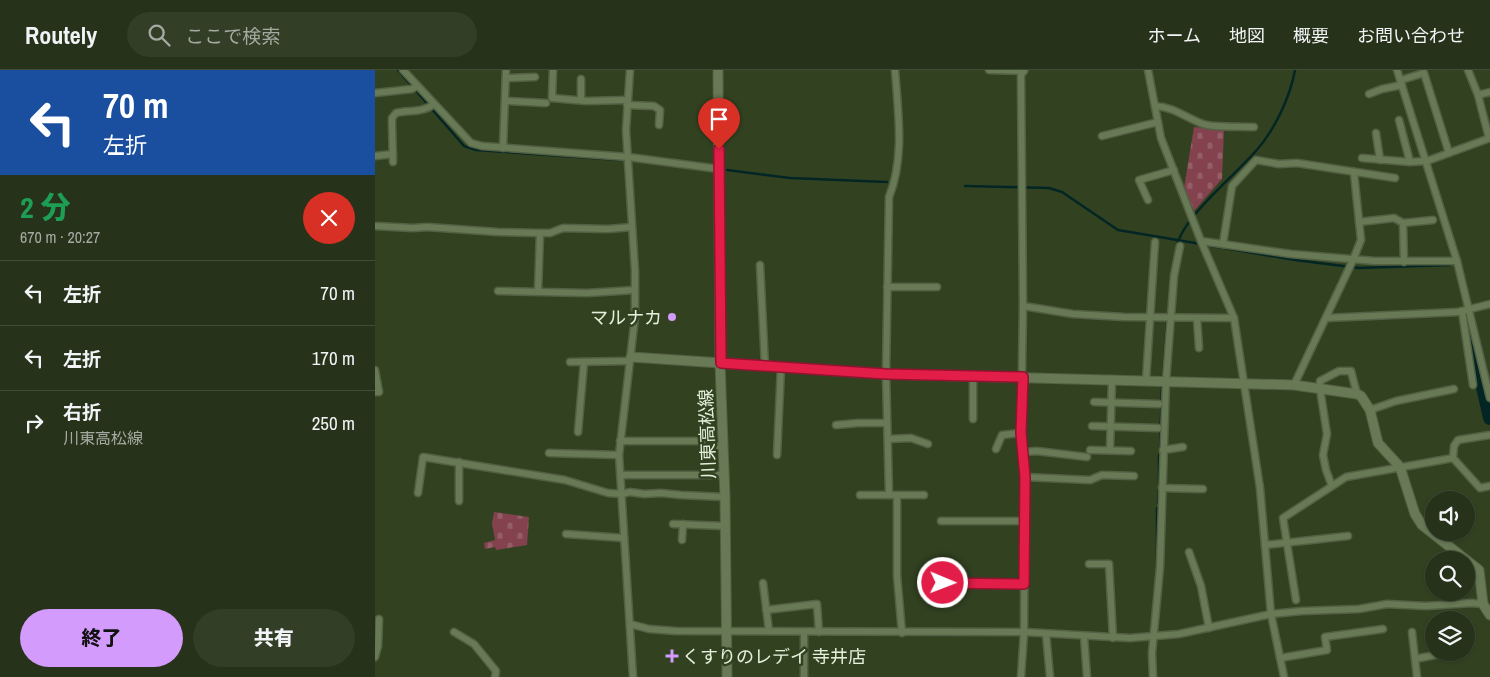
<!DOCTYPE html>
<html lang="ja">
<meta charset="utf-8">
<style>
body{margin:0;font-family:"Archivo Narrow","Noto Sans JP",sans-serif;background:#323e26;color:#f1f3f6;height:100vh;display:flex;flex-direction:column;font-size:19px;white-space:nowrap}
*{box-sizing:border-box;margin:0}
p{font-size:16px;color:#a4aaa2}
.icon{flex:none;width:28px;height:28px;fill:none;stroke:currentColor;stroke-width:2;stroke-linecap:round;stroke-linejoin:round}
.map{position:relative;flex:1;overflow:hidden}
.drawer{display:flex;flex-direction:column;background:#263219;width:375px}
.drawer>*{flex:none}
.guide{background:#1a4fa0;color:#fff;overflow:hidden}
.tools{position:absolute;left:1050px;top:421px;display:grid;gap:10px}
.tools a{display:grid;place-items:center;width:50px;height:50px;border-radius:50%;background:#263219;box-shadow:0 1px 4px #0004,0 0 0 1px #424d38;font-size:25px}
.pin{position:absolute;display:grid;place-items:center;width:42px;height:42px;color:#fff;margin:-51px -21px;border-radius:50% 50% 50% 0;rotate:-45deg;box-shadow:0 0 5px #0007}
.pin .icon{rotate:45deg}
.me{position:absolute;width:55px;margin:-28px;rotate:91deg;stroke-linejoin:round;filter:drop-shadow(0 0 4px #0008)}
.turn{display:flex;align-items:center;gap:18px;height:105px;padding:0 20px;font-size:22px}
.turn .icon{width:65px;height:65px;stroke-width:2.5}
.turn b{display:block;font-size:35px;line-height:42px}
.round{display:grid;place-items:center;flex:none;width:52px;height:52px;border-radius:26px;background:#323e26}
.overview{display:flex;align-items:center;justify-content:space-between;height:85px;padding:0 20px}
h1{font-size:30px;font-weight:800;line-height:38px;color:#1e9e55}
.primary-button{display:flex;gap:10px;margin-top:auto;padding:10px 20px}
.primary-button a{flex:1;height:58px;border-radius:30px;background:#d39cfc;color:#111;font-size:20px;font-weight:800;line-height:58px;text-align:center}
.primary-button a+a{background:#323e26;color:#f1f3f6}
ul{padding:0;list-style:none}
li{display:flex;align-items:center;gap:15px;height:65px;padding:0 20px;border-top:1px solid #424d38}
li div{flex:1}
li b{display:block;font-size:19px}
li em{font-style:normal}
header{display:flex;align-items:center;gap:30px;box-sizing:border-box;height:70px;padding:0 25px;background:#263219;border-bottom:1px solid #424d38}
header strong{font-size:24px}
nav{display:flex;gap:28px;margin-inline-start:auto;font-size:18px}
.search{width:350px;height:45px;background:#323e26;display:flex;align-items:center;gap:12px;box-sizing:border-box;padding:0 18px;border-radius:28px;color:#a4aaa2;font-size:19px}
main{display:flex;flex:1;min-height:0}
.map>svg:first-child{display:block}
</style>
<header>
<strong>Routely</strong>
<div class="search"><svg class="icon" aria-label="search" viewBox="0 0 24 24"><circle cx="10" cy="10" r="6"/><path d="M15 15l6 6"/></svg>ここで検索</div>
<nav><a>ホーム</a><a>地図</a><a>概要</a><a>お問い合わせ</a></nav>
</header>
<main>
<section class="drawer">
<div class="guide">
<div class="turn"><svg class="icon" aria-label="left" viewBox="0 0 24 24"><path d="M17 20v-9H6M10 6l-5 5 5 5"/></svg><div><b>70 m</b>左折</div></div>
</div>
<div class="overview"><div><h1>2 分</h1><p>670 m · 20:27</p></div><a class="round" style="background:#d93025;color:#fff"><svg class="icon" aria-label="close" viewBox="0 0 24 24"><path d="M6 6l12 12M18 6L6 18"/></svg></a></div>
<ul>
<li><svg class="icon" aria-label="left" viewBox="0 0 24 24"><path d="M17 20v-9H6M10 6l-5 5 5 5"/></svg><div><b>左折</b></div><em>70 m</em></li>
<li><svg class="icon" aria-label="left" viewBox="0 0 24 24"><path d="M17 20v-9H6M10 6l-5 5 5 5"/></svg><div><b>左折</b></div><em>170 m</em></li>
<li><svg class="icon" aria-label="right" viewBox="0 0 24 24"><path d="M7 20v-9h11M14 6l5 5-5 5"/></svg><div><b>右折</b><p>川東高松線</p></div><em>250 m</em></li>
</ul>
<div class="primary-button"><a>終了</a><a>共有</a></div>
</section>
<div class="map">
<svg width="1115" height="607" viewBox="0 0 1115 607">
<defs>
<pattern id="cemetery-stones" width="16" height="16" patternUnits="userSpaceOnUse" patternTransform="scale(1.25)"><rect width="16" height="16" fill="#83424e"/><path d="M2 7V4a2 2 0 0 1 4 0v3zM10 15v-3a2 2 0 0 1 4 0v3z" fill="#945e67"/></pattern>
</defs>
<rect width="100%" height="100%" fill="#324221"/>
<g fill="url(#cemetery-stones)">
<path d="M 819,57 L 849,59 L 847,109 L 819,141 L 809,118 Z"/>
<path d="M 119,442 L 154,447 L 152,475 L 121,480 L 120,477 L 110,479 L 109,473 L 120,470 L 117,453 Z"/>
</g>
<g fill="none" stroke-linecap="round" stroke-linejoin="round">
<g stroke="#032624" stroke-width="2.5">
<path d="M 23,0 L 89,76 L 101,80 L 246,90"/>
<path d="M 352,100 L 415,108 L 512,112"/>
<path d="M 590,116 L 674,118 L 687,122 L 743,160 L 826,174"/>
<path d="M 831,175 L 920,190 L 984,198 L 1075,195"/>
<path d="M 802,176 C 807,148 860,105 880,82 C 899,61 915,28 920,0"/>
<path d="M 793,244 L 794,234"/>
<path d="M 788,306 L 792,251"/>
<path d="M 785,379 L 787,316"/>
<path d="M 784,413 L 784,385"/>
<path d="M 783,433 L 784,418"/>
<path d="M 782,495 L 782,438"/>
</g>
<path stroke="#032624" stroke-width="14" d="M 1093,250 L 1115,348"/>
<defs>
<g id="street">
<path d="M 28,0 L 96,73 L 107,76 L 253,87 L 344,99"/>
<path d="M 178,0 L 177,28 L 211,31 L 253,30"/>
<path d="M 255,0 L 251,60 L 260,201 L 260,247 L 244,385 L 258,607"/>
<path d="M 614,0 L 649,1"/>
<path d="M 773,0 L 786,68 L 826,171 L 859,248 L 885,418 L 896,544 L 909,607"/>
<path d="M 1022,0 L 1082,191 L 1115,328"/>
<path d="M 1093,0 L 1103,25 L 1114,68"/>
<path d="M 131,8 L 160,7"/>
<path d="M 1026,10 L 1049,3 L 1074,83"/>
<path d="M 0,23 L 37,19 L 42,16"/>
<path d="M 994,24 L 1007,19 L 1027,15"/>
<path d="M 1103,25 L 1115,22"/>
<path d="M 206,30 L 206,9"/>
<path d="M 131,31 L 171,33"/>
<path d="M 252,35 L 279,36 L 285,40 L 284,55"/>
<path d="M 780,36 C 799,37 811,48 828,54 C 838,58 867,56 879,57"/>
<path d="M 1024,50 L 1035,92"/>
<path d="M 1001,63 L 1005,90"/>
<path d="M 727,66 L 783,52"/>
<path d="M 128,78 L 131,0"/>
<path d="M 0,86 L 18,84"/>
<path d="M 987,88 L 1035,92 L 1052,91 L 1115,68"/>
<path d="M 18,92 L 17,53 L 17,48 L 21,43 C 34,40 48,43 59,34"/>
<path d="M 773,130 L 764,110 L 799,100"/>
<path d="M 984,152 L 1019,148 L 1028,153 L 1058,150"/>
<path d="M 1028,153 L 1029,192"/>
<path d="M 0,156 L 38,158 L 52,157 L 123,162 L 165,163 L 175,163 L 188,158 L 233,159 L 257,157"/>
<path d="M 826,171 L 916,184 L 1000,191 L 1082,191"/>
<path d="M 848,174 L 857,116 L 881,90 L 904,94 L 922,93 L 1020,108"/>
<path d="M 385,195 L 390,296"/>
<path d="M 512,217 L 562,217"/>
<path d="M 123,221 L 212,223 L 260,220"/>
<path d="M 163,221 L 165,163"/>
<path d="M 648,236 L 698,244 L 749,247 L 859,248"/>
<path d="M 1087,241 L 1098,315"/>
<path d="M 951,248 L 1083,242 L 1115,234"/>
<path d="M 822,249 L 824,278"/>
<path d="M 195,292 L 255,291"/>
<path d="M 0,300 L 4,322 L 0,322"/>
<path d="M 771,310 L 780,172"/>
<path d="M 919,315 L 978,190 L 986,170 L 979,103"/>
<path d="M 719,332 L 784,334"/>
<path d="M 995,340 L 1021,331 L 1079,319"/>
<path d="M 598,349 L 598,306"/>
<path d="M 461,355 L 483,353 L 512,353"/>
<path d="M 717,356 L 783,358"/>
<path d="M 203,362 L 209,292"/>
<path d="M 1115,365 L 1083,370 L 1079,376 L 1078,388 L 1105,418 L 1115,416"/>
<path d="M 513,369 L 536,368 L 553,374"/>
<path d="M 245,371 L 325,371 L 332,375 L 348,377"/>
<path d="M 621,379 L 627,365 L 646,363"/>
<path d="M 715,380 L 756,381"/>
<path d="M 735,380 L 737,309"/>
<path d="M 788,380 L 808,377"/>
<path d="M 648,382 L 662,381 L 712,387"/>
<path d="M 174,383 L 244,385"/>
<path d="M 402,385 L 406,297"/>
<path d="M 246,405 L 349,405"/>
<path d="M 650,407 L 715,410 L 727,405 L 759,406"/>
<path d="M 957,416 L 951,400 L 948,385 L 952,364 L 945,319 L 945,311 L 964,301 L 976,301 L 982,324"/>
<path d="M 787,418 L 828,419"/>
<path d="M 43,423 L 48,387 L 190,410 L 233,423 L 247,424 L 255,422 L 269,424 L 286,423 L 306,425 L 350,427"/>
<path d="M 485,425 L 549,425"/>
<path d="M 514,425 L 511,304 L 514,127 C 530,88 523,42 520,0"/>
<path d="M 522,426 L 522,505 L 527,563"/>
<path d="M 84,431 L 84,392"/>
<path d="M 566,451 L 650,451"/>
<path d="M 298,454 L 350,456"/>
<path d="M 191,464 L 249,468"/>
<path d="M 307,470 L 308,454"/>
<path d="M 890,475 L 973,466"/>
<path d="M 814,482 L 826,516 L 834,558"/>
<path d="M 714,494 L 734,494 L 738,568"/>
<path d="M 388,513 L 394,561"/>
<path d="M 568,513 L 649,514"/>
<path d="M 921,530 L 908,448 L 971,407 L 1078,388"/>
<path d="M 391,540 L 442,534 L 444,562"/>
<path d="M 255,554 L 274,559 L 301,561 L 649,562 L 755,568 L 804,564 L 896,544 L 927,541 L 984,539 L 1012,534 L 1051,536 L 1096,533 L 1108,534"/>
<path d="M 79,562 L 99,574 L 121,601 L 120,607"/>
<path d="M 1037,562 L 1042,607"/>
<path d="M 671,564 L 675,607"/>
<path d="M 709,566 L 712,607"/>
<path d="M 1091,571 L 1092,570"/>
<path d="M 0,587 L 3,576 L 4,549"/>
<path d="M 905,588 L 952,580 L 950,567 L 1008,559"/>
<path d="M 1040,589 L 1075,582"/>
<path d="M 429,607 L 429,562"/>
<path d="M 646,607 L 649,562 L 650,407 L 646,363 L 648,236 L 646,5 L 649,0"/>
<path d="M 778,607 L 777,583 L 785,497 L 791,311 L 799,206 L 805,176"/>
</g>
<g id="secondary">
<path d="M 343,0 L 345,293 L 350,427 L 352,607"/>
<path d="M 256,287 L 511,304 L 919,315 L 982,324 L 986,326 L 995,340 L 1003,373 L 1025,397 L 1040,444 L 1047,455 L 1104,500 L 1108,534 L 1115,545"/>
</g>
</defs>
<use href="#street" stroke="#536043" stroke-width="9"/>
<use href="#secondary" stroke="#536043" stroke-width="11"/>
<use href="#street" stroke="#677955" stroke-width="6"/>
<use href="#secondary" stroke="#677955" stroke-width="9"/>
</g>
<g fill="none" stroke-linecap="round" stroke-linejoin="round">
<defs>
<path id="route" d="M 344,79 L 346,293 L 511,304 L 648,307 L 646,363 L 650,407 L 649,514 L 568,513"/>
</defs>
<use href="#route" stroke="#92132f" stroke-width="12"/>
<use href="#route" stroke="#e11d48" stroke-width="9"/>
</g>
<g fill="#d39cfc" stroke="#324221" stroke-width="2">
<circle cx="297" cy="247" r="5"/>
<path d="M294.5 578.5h5v5h5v5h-5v5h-5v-5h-5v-5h5z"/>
</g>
<g text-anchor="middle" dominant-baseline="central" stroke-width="5" stroke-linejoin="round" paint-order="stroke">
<g font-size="18" fill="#e5f0dc" stroke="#324221" text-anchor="end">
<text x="287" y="247">マルナカ</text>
<text x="307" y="586" text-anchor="start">くすりのレデイ 寺井店</text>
</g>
<g font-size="18" fill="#e5f0dc" stroke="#324221">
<text transform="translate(332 364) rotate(-92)">川東高松線</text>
</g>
</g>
</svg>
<div class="tools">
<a><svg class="icon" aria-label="sound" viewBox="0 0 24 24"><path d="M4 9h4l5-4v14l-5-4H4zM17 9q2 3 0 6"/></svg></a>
<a><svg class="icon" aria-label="search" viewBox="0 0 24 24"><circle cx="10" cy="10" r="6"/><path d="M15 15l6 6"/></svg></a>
<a><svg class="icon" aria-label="layers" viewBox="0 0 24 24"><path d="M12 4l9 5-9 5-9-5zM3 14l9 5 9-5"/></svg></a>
</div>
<div class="pin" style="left:344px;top:79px;background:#d93025"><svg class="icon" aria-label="arrive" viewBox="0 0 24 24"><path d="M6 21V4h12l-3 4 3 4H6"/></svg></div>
<svg class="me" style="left:568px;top:513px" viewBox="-20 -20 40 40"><circle r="17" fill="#e11d48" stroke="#fff" stroke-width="3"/><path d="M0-11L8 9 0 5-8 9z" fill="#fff"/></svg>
</div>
</main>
